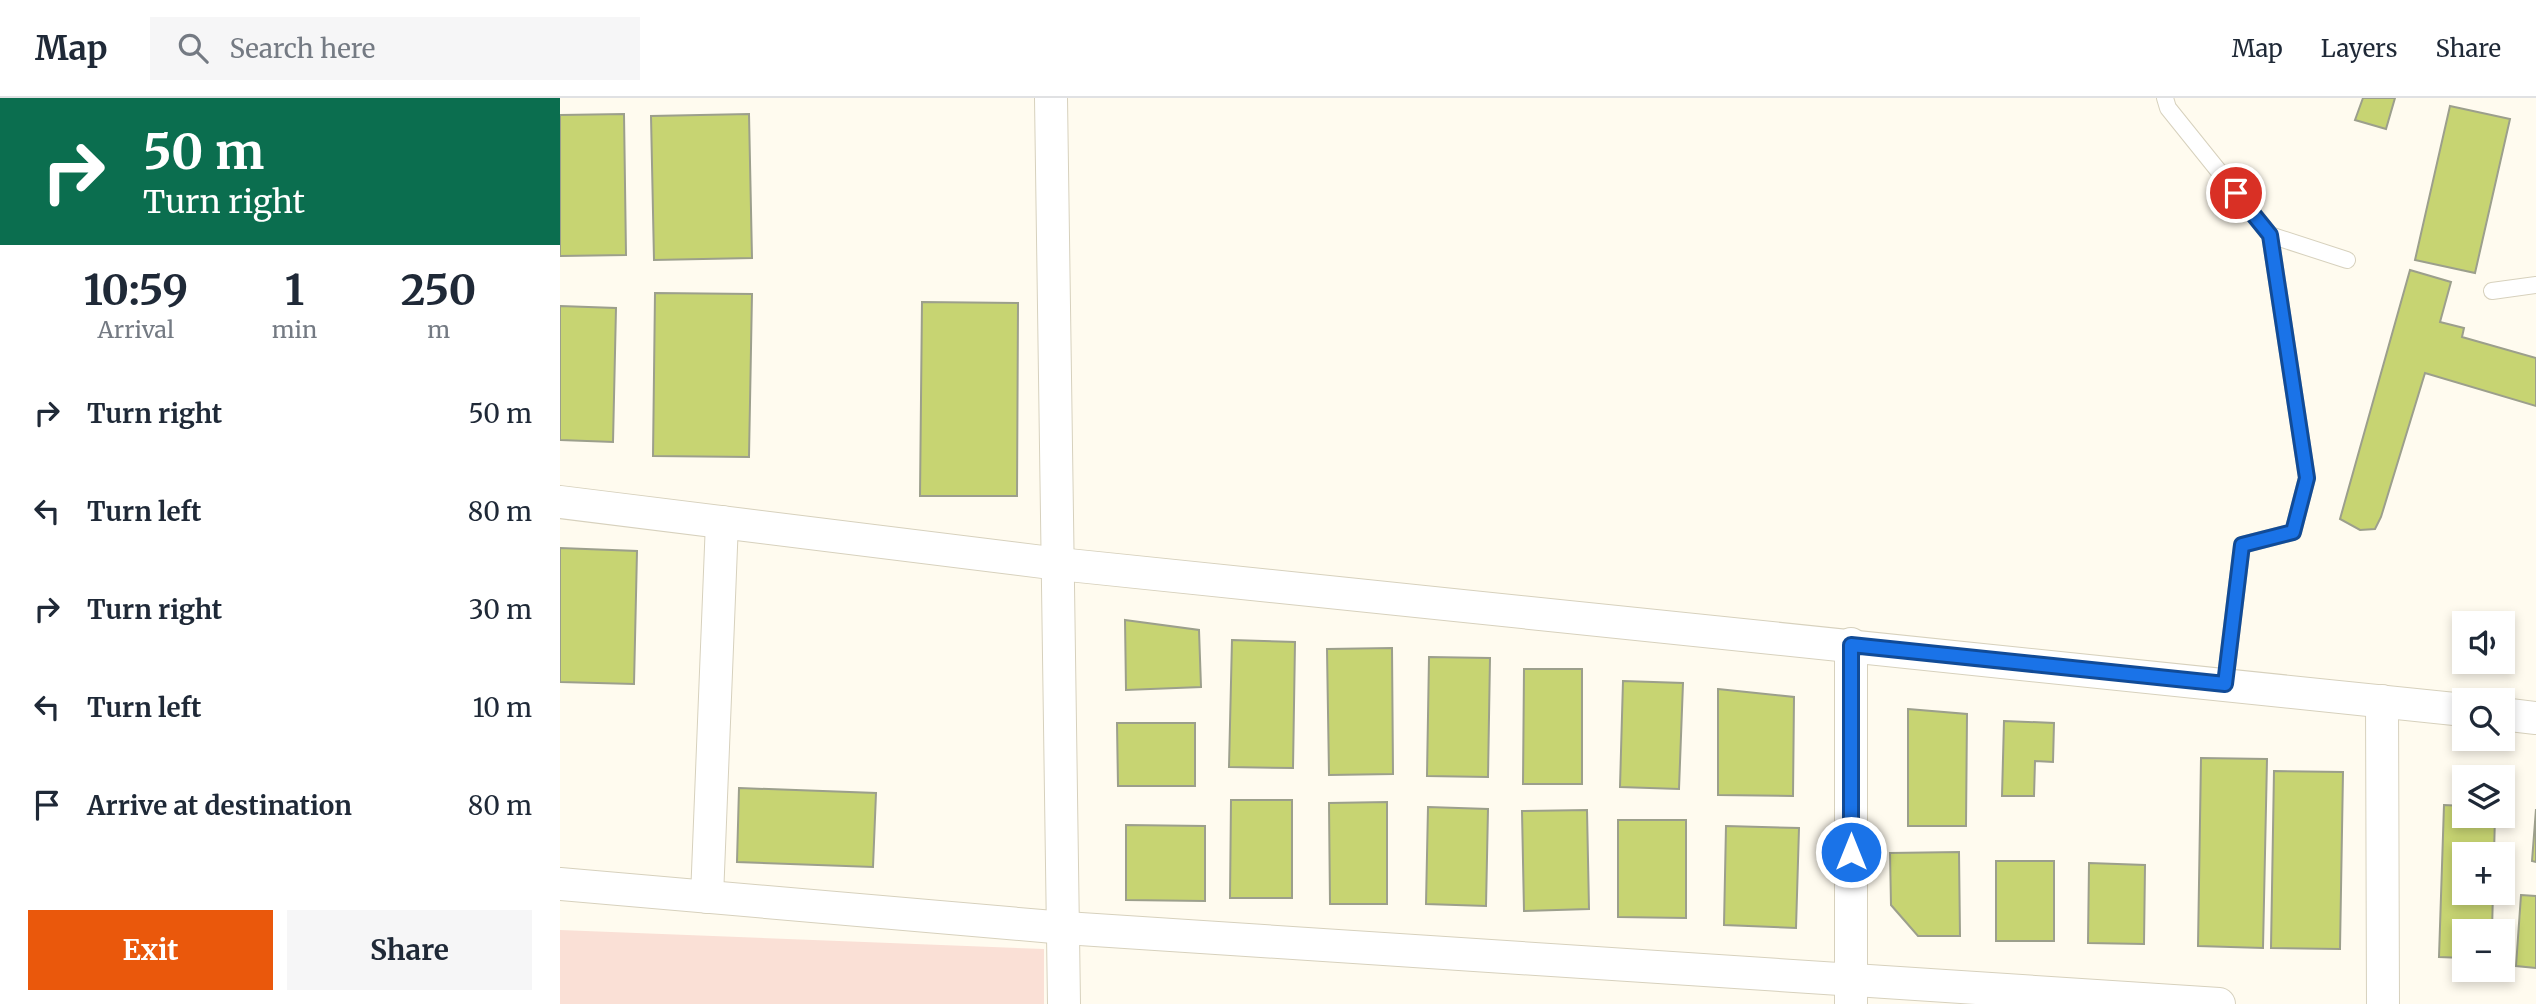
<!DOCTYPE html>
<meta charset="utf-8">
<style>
body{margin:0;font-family:Merriweather,serif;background:#f6f6f7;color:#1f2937;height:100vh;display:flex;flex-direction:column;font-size:26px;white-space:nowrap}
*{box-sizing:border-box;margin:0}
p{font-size:23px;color:#747a83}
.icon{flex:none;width:38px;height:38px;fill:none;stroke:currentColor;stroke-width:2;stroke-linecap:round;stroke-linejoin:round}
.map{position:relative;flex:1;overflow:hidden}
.details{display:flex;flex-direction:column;background:#fff;width:560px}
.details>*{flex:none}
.top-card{background:#0b6e4f;color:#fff;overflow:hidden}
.buttons{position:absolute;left:1892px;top:513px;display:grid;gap:14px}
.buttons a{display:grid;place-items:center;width:63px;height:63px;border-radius:0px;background:#fff;box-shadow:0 4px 10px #0003;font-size:35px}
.pin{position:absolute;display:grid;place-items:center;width:60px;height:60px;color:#fff;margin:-30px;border:4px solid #fff;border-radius:50%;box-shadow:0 2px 7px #0007}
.me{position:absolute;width:77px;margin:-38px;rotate:0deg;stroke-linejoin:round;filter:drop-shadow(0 0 5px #0008)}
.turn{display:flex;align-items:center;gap:24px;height:147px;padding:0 28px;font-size:32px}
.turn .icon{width:91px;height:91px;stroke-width:2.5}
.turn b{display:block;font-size:49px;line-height:60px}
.eta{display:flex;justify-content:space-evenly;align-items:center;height:119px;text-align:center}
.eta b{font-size:42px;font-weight:700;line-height:49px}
.cta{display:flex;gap:14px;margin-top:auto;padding:14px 28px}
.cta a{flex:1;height:80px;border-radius:0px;background:#ea580c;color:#fff;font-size:28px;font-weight:700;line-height:80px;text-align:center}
.cta a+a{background:#f6f6f7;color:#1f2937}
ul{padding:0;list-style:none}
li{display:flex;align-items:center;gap:21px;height:98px;padding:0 28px}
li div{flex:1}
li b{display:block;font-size:26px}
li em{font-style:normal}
header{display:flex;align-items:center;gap:42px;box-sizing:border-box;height:98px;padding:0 35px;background:#fff;border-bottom:2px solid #e0e1e3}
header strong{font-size:33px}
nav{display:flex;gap:38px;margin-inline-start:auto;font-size:24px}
.search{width:490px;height:63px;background:#f6f6f7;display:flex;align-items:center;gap:18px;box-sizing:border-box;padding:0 24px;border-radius:0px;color:#747a83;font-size:26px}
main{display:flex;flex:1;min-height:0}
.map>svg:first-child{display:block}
</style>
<header>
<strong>Map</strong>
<div class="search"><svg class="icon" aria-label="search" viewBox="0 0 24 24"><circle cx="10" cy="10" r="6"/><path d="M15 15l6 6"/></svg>Search here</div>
<nav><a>Map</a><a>Layers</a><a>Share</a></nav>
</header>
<main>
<section class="details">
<div class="top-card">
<div class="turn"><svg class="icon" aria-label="right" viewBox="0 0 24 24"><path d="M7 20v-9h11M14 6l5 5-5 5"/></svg><div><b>50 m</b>Turn right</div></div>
</div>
<div class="eta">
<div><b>10:59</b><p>Arrival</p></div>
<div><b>1</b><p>min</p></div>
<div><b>250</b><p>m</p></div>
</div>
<ul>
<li><svg class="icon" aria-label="right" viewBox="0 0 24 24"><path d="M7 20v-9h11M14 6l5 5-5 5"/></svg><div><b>Turn right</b></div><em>50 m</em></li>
<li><svg class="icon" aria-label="left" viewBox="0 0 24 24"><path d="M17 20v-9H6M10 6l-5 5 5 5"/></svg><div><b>Turn left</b></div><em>80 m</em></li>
<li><svg class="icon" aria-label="right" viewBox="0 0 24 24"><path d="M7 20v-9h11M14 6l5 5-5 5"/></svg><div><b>Turn right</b></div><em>30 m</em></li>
<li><svg class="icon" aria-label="left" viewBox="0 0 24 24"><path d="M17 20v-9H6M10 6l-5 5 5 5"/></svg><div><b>Turn left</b></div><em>10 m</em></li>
<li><svg class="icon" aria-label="arrive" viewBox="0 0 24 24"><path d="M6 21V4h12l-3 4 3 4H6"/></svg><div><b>Arrive at destination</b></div><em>80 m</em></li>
</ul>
<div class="cta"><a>Exit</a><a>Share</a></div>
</section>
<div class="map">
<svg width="1976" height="906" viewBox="0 0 1976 906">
<rect width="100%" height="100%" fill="#fffbef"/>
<path fill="#fae0d6" d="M 0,832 L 484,851 L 484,906 L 0,906 Z"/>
<g fill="#c7d472" stroke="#9c9f8c" stroke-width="2">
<path d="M 1803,0 L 1835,0 L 1826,31 L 1795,22 Z"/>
<path d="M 1890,8 L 1950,21 L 1915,175 L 1855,162 Z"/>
<path d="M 64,16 L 66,157 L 0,158 L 0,17 Z"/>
<path d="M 189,16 L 192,160 L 94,162 L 91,18 Z"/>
<path d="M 1850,172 L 1891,184 L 1880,224 L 1904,230 L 1902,239 L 1976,260 L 1976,308 L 1865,275 L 1821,419 L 1815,431 L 1800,432 L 1780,421 Z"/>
<path d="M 95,195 L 192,196 L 189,359 L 93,358 Z"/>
<path d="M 362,204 L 458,205 L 457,398 L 360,398 Z"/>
<path d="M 0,208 L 56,210 L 53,344 L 0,342 Z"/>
<path d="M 0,450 L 77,453 L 74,586 L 0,584 Z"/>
<path d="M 565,522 L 639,532 L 641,589 L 566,592 Z"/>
<path d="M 672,542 L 735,544 L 733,670 L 669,669 Z"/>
<path d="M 832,550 L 833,676 L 769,677 L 767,551 Z"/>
<path d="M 869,559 L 930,560 L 928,679 L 867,678 Z"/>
<path d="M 964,571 L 1022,571 L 1022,686 L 963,686 Z"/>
<path d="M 1063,583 L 1123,585 L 1119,691 L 1060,689 Z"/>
<path d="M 1158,591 L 1234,599 L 1233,698 L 1158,697 Z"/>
<path d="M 1348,611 L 1407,616 L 1406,728 L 1348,728 Z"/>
<path d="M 1444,623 L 1494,625 L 1493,664 L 1475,663 L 1474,698 L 1442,698 Z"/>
<path d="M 557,625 L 635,625 L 635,688 L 558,688 Z"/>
<path d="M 1641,660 L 1707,661 L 1703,850 L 1638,848 Z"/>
<path d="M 1714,673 L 1783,674 L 1780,851 L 1711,850 Z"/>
<path d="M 179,690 L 316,695 L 313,769 L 177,764 Z"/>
<path d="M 671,702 L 732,702 L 732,800 L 670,800 Z"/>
<path d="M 827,704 L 827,806 L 770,806 L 769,705 Z"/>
<path d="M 1884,707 L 1904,708 L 1904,718 L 1935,718 L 1934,756 L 1904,756 L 1904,794 L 1933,794 L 1932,833 L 1904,833 L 1904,860 L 1879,859 Z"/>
<path d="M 868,709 L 928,711 L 926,808 L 866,806 Z"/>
<path d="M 1976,711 L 1976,764 L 1972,763 Z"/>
<path d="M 1027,712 L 1029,811 L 964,813 L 962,713 Z"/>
<path d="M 1058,722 L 1126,722 L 1126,820 L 1058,819 Z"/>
<path d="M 566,727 L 645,728 L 645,803 L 566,802 Z"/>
<path d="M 1166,728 L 1239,730 L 1236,830 L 1164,827 Z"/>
<path d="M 1399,754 L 1400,838 L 1358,838 L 1331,807 L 1330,755 Z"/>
<rect x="1436" y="763" width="58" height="80"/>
<path d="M 1529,765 L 1585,767 L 1584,846 L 1528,845 Z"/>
<path d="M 1961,797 L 1976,798 L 1976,870 L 1956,868 Z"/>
</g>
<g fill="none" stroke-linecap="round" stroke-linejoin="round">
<defs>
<g id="service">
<path d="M 1605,0 L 1608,10 L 1710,137 L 1787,162"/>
<path d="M 1932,193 L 1976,187"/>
<path d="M 1665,586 L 1682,447 L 1733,434 L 1747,380 L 1710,137"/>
</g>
<g id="minor">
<path d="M 491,0 L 504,906"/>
<path d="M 0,404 L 499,466 L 1904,612"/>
<path d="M 1822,603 L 1823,906"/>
<path d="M 1942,616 L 1976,620"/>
<path d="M 0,786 L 505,830 L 1659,906"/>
<path d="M 147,799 L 162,424"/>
<path d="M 1291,906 L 1291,546"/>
</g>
</defs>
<use href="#service" stroke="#d7d1bd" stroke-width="18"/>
<use href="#minor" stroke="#d7d1bd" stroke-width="34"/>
<use href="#service" stroke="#fff" stroke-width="16"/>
<use href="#minor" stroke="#fff" stroke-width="32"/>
</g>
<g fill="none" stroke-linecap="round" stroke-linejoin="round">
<defs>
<path id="route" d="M 1291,754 L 1291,547 L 1665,586 L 1682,447 L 1733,434 L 1747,380 L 1717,183 L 1710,137 L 1676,95"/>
</defs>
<use href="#route" stroke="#114b97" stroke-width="18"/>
<use href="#route" stroke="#1a73e8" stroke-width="12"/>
</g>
</svg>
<div class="buttons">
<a><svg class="icon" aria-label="sound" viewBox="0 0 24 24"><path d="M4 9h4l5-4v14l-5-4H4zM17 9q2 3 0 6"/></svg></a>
<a><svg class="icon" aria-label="search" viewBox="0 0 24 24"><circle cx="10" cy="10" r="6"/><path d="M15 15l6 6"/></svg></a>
<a><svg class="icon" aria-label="layers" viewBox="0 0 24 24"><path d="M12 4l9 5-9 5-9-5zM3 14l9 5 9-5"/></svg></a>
<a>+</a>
<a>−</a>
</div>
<div class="pin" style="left:1676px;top:95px;background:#d93025"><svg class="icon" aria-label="arrive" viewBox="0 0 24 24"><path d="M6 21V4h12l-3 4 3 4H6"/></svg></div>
<svg class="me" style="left:1291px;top:754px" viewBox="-20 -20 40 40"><circle r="17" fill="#1a73e8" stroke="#fff" stroke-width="3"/><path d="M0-11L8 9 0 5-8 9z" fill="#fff"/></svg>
</div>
</main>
